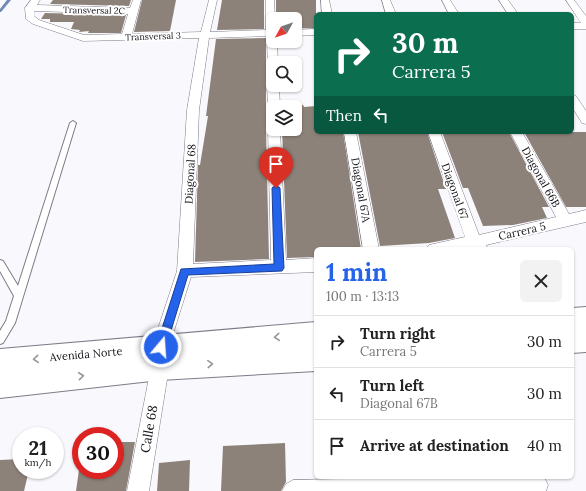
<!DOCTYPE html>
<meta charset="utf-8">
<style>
body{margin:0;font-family:Lora,serif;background:#f2f2f2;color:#222;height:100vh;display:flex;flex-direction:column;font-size:15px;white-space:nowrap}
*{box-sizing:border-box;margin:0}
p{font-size:13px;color:#767676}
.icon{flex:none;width:22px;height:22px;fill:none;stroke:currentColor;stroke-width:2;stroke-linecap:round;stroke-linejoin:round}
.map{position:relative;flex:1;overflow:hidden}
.side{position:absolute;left:314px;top:247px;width:260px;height:232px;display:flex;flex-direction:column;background:#fff;border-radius:6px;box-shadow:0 1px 3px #0004}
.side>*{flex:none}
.top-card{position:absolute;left:314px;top:12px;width:260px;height:122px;border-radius:6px;box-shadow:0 1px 3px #0004;background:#0b6e4f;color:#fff;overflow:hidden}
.needle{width:26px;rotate:230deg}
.controls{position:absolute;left:266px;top:12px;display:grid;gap:8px}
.controls a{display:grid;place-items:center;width:36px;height:36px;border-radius:6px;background:#fff;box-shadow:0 1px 3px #0004;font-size:20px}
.speed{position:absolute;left:12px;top:427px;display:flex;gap:8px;font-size:20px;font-weight:700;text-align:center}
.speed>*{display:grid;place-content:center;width:52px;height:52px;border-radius:50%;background:#fff;box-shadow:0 1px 3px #0004;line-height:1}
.speed small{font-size:10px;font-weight:400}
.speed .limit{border:6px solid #d22;background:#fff;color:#111}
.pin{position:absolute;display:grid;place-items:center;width:34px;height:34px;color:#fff;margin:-41px -17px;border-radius:50% 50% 50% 0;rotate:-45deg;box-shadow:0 0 4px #0007}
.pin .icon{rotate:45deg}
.me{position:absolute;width:44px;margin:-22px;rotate:18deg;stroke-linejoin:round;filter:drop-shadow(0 0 3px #0008)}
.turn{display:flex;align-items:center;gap:14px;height:84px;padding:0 12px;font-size:18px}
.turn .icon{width:52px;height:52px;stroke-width:2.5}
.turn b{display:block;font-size:28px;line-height:34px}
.then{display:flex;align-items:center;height:38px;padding:0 12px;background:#0003;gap:8px;font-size:15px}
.round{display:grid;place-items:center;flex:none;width:42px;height:42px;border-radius:6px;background:#f2f2f2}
.head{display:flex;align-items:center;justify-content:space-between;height:68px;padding:0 12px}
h1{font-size:24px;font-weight:700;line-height:30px;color:#2563eb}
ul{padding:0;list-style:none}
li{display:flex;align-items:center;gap:12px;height:52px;padding:0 12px;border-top:1px solid #e0e0e0}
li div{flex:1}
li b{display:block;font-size:15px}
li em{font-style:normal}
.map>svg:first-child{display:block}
</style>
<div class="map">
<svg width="586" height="491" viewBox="0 0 586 491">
<rect width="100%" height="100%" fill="#f9f8fd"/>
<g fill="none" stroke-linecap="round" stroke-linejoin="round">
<path fill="#6f8ab4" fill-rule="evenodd" d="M 7,0 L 11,0 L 1,12 L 0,12 L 0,9 Z"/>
</g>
<g fill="#8d8279">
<path d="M 53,0 L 131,0 L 129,6 L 50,4 Z"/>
<path d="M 142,0 L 176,0 L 170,31 L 134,32 Z"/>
<path d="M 222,0 L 264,0 L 264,29 L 217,30 Z"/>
<path d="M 276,0 L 316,0 L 316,28 L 295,28 L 295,19 L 276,19 Z"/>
<path d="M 45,13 L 126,15 L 121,33 L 88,33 L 89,31 L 79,32 L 80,30 L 71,29 L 74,22 L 50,22 L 50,19 L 41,19 Z"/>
<path d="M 266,38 L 266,106 L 273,111 L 273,124 L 266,129 L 269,259 L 195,262 L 198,165 L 200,165 L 208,116 L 206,116 L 216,39 Z"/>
<path d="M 303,105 L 304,107 L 316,106 L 316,132 L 343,132 L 361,249 L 316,249 L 316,257 L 287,258 L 282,129 L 295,129 L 295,107 L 281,106 Z"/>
<path d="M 358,132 L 427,132 L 446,189 L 438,189 L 455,238 L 429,243 L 380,246 Z"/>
<path d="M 442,132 L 509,132 L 549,207 L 542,207 L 547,218 L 513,225 L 483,226 L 468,188 L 463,188 Z"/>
<path d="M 524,132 L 586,132 L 586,207 L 566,207 Z"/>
<path d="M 115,442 L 135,442 L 126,491 L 76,491 L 79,470 L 115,470 Z"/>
<path d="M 285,443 L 286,482 L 281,491 L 221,491 L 223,446 Z"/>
<path d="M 21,459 L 21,470 L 29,470 L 24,491 L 0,491 L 0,460 Z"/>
<path d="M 190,460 L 189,491 L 157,491 L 159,463 Z"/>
</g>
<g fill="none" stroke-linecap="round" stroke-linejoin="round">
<defs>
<path id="service" d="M 73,121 L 76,123 L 15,323 L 3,343 L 0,344 L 0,331 L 6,321 L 14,296 L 0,271 L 0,260 L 3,261 L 18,286 L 70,123 Z"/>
<g id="minor">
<path d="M 31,0 L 40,0 L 37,5 L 130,8 L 133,0 L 141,0 L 132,34 L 201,32 L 209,0 L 217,0 L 210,32 L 266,30 L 266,0 L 274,0 L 275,19 L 273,19 L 273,41 L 277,41 L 278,63 L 273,63 L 273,80 L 268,77 L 267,36 L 209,38 L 199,110 L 193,264 L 271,260 L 268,129 L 273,125 L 273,129 L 280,129 L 286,260 L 316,258 L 316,272 L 191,277 L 167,353 L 161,355 L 155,353 L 152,347 L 177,271 L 187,110 L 199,38 L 83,41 L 33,24 L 26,19 L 25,8 ZM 34,11 L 128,14 L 122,34 L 84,35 L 39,20 L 34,16 Z"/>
<path d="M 321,0 L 329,0 L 332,14 L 322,14 Z"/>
<path d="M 382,0 L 390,0 L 396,14 L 386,14 Z"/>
<path d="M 442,0 L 450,0 L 459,14 L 449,14 Z"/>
<path d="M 499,0 L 508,0 L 518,14 L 508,14 Z"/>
<path d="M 566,0 L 574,0 L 586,16 L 586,29 L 572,29 L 572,23 L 581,23 Z"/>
<path d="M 316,29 L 316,35 L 295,36 L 295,30 Z"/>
<path d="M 273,82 L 273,85 L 279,85 L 280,107 L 273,107 L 273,110 L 268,107 L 267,85 Z"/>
<path d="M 572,94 L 576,96 L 586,111 L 586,124 L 582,123 L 572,107 Z"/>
<path d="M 344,132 L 356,132 L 379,249 L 363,249 Z"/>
<path d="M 428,132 L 440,132 L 479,235 L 556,217 L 510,132 L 522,132 L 569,214 L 586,210 L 586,222 L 486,245 L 488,249 L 426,249 L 429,245 L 465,237 Z"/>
<path d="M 160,358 L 166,361 L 169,367 L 149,491 L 127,491 L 151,367 L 154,361 Z"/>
<path d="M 436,477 L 544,477 L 548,485 L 546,491 L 282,491 L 286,484 L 293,480 Z"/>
</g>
<g id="primary">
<path d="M 586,307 L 586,352 L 572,353 L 572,308 Z"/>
<path d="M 316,322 L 316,371 L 160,380 L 0,398 L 0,349 Z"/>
</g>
</defs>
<use href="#service" stroke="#7f7b87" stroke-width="2"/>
<use href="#minor" stroke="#7f7b87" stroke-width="1"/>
<use href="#primary" stroke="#7f7b87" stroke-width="2"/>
<use href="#service" fill="#fff" fill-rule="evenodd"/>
<use href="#minor" fill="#fff" fill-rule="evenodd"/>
<use href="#primary" fill="#fff" fill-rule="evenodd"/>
</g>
<defs><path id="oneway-chevron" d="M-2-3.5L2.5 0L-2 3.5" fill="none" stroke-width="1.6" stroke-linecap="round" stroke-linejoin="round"/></defs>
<g stroke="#969598">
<use href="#oneway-chevron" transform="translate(277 337) rotate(175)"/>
<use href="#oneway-chevron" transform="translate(36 359) rotate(175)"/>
<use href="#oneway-chevron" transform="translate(210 364) rotate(-3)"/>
<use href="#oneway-chevron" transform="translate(81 376) rotate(-6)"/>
</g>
<path fill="#2563eb" stroke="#184099" d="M 276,185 L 280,188 L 284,268 L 282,271 L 188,275 L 166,347 L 165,351 L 161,352 L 157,351 L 156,347 L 181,269 L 274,264 L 272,188 Z"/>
<g text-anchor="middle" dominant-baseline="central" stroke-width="4" stroke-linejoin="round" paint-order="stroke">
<g font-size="9" fill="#151419" stroke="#fff">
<text transform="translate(94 10) rotate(1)">Transversal 2C</text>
<text transform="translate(153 36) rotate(-2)">Transversal 3</text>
</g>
<g font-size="11" fill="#151419" stroke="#fff">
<text transform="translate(190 174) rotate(-87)">Diagonal 68</text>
<text transform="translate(541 177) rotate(61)">Diagonal 66B</text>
<text transform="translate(361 190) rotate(80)">Diagonal 67A</text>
<text transform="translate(455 191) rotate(70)">Diagonal 67</text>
<text transform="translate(522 231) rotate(-13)">Carrera 5</text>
<text transform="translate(86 354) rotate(-5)">Avenida Norte</text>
</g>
<g font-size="13" fill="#151419" stroke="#fff">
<text transform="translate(149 429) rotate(-80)">Calle 68</text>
</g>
</g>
</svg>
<div class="controls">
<a><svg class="needle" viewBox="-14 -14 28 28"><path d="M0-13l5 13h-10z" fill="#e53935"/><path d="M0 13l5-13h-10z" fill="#767676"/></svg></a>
<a><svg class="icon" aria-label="search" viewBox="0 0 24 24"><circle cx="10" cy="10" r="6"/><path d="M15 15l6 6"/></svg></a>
<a><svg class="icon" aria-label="layers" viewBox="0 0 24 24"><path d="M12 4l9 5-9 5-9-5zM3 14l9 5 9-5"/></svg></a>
</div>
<div class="speed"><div>21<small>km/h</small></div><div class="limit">30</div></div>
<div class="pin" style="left:276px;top:188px;background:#d93025"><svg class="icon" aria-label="arrive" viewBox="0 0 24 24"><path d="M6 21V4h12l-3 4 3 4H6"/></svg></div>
<svg class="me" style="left:161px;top:347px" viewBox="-20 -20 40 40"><circle r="17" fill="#2563eb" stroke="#fff" stroke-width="3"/><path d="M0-11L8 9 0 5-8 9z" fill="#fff"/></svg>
<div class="top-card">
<div class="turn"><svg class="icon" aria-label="right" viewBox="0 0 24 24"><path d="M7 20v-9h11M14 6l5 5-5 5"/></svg><div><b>30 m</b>Carrera 5</div></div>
<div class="then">Then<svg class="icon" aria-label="left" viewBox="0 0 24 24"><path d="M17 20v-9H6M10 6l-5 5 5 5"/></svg></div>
</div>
<section class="side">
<div class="head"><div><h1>1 min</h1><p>100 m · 13:13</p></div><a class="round"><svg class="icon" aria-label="close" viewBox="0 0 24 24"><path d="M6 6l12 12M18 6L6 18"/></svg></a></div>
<ul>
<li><svg class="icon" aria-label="right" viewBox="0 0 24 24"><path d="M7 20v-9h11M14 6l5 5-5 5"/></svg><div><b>Turn right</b><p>Carrera 5</p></div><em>30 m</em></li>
<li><svg class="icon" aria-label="left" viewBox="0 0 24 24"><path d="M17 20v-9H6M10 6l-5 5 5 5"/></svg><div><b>Turn left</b><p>Diagonal 67B</p></div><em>30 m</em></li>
<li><svg class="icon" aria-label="arrive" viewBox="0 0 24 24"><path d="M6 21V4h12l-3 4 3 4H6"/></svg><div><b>Arrive at destination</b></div><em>40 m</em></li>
</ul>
</section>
</div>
